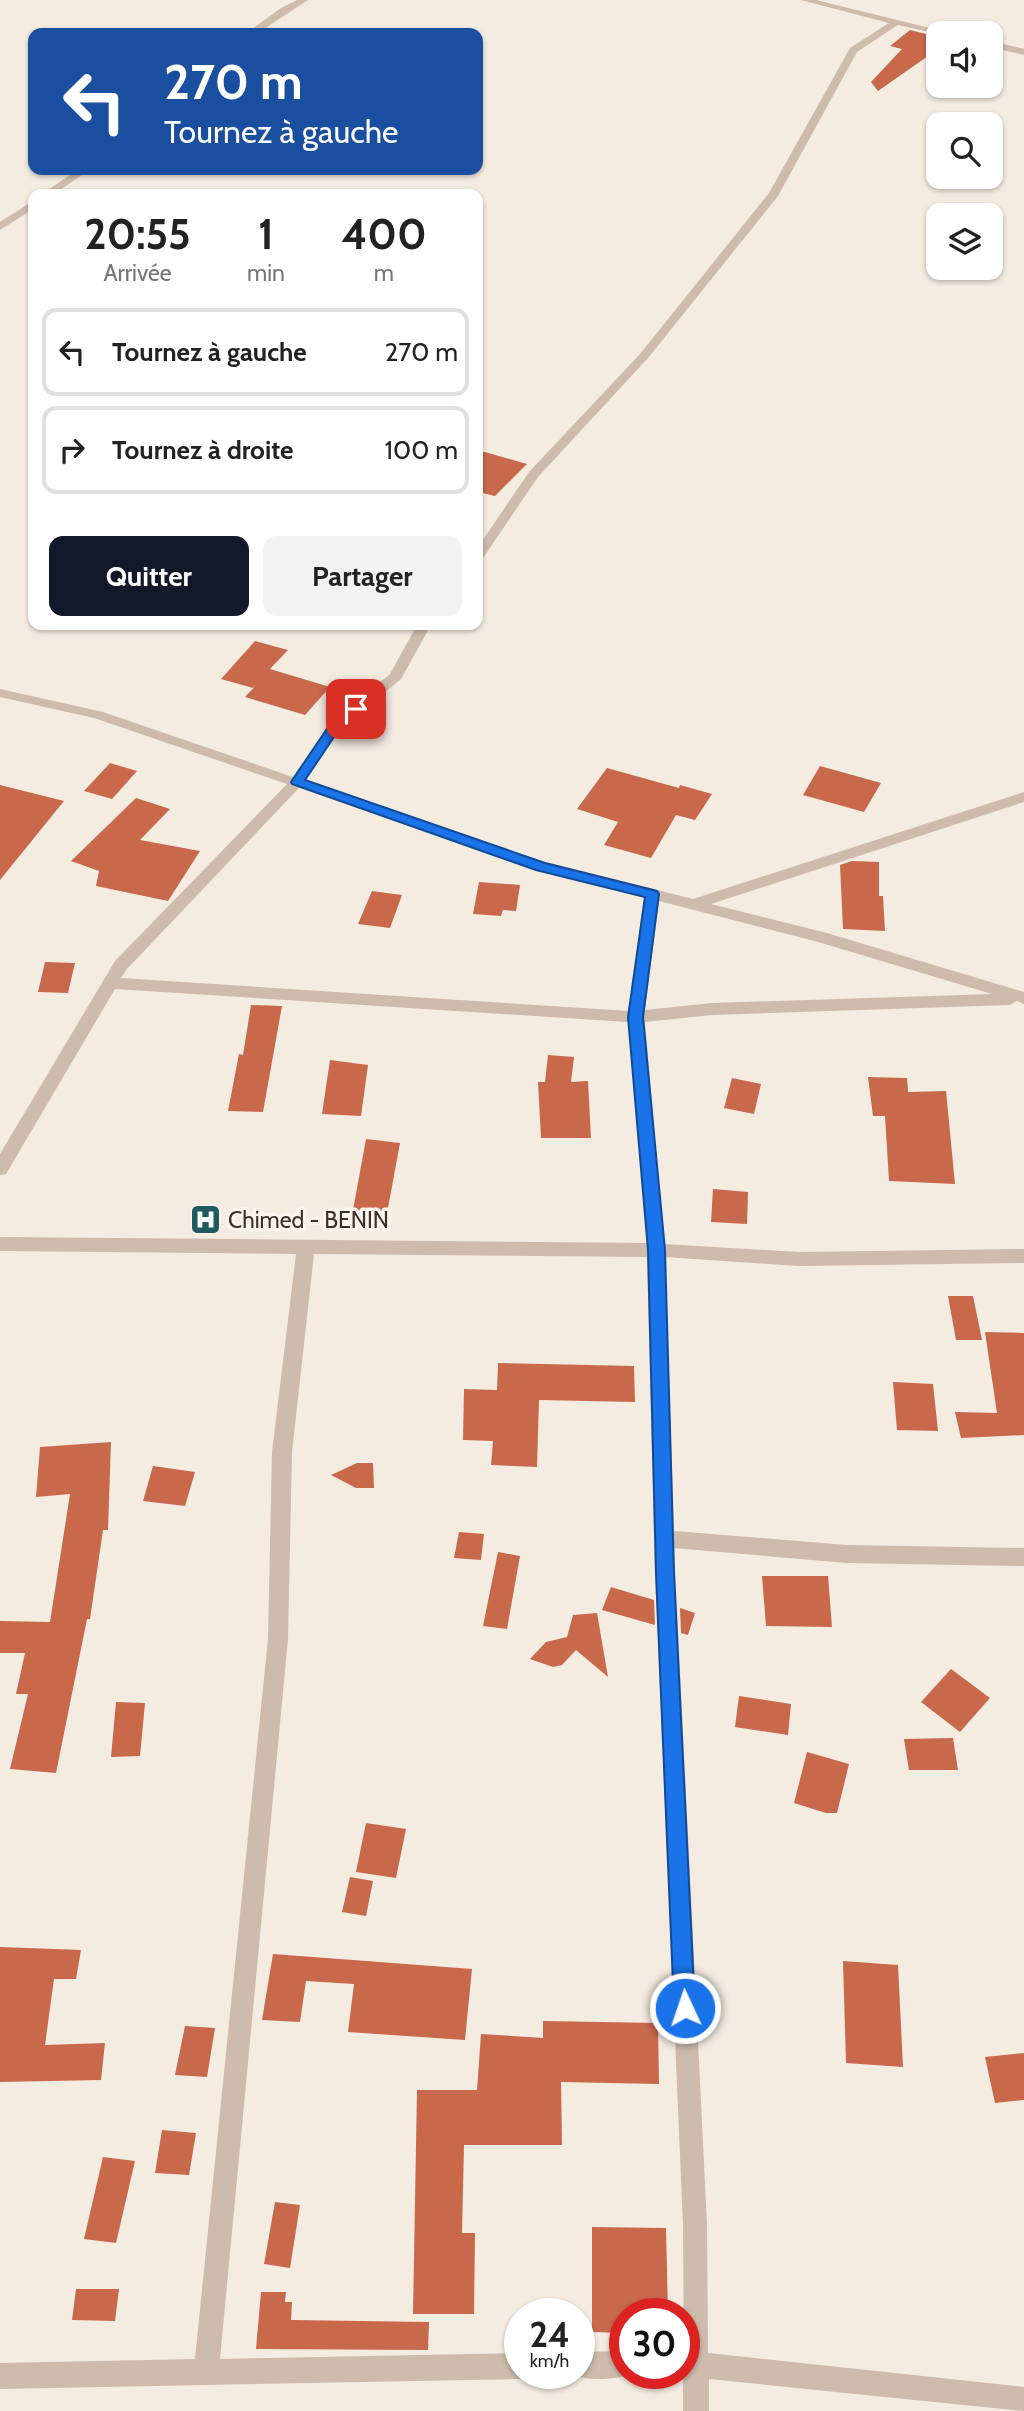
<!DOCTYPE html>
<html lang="fr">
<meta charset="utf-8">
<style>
body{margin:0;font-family:Cabin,sans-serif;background:#f2f2f2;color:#222;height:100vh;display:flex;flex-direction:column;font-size:26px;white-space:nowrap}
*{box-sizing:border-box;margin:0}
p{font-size:23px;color:#767676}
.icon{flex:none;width:38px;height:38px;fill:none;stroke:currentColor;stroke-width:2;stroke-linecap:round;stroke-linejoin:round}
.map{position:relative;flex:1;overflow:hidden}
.drawer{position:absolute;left:28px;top:189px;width:455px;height:441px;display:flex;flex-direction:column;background:#fff;border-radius:14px;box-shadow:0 2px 5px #0004}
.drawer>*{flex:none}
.guide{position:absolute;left:28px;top:28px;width:455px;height:147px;border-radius:14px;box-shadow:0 2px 5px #0004;background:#1a4fa0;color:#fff;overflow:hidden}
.controls{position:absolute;left:926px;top:21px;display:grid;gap:14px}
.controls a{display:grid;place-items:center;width:77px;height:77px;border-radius:14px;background:#fff;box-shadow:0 2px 5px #0004;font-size:35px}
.speed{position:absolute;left:504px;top:2298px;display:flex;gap:14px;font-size:35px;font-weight:700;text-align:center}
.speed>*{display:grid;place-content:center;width:91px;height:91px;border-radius:50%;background:#fff;box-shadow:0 2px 5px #0004;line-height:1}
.speed small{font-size:18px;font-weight:400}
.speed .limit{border:10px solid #d22;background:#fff;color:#111}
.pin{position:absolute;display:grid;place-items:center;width:60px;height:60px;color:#fff;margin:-30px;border-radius:14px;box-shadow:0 4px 10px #0006}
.me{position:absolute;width:77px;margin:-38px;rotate:357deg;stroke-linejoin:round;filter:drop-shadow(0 0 5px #0008)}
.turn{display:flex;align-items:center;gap:24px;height:147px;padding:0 21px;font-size:32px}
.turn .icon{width:91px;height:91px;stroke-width:2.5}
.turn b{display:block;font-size:49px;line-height:60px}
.eta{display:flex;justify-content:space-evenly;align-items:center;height:119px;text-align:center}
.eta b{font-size:42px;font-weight:800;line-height:49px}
.cta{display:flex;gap:14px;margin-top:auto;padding:14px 21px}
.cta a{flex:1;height:80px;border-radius:14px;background:#111827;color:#fff;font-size:28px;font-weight:800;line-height:80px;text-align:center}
.cta a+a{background:#f2f2f2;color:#222}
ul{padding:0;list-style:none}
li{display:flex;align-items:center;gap:21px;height:88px;margin:0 14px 10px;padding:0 7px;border:4px solid #e0e0e0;border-radius:14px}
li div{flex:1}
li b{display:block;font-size:26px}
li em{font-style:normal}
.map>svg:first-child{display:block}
</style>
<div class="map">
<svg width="1024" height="2411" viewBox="0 0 1024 2411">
<rect width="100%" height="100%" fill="#f4ebe1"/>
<g fill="#c8694b">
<path d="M 910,30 L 938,37 L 938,49 L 878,91 L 871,82 L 902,49 L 890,46 Z"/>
<path d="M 478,450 L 527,464 L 495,496 L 478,492 Z"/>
<path d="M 255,641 L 288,650 L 270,669 L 330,687 L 305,715 L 245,697 L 258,683 L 253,688 L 221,679 Z"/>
<path d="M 110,763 L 137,771 L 112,799 L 84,791 Z"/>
<path d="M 820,766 L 881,783 L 864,812 L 803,795 Z"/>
<path d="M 607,768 L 679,788 L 680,785 L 712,794 L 695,820 L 676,815 L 651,858 L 604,845 L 618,822 L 577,809 Z"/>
<path d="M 0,785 L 64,801 L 0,880 Z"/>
<path d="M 136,798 L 170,809 L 140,840 L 200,851 L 168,901 L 96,886 L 99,871 L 71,861 Z"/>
<path d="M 852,861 L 879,862 L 879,896 L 883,896 L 885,931 L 843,929 L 840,865 Z"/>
<path d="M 479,882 L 520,885 L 516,911 L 503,910 L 501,916 L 473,914 Z"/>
<path d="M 372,891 L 402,895 L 390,928 L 358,924 Z"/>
<path d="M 45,962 L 75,963 L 68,993 L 38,992 Z"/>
<path d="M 251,1005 L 282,1006 L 263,1112 L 228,1111 L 239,1054 L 243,1055 Z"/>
<path d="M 548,1055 L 574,1057 L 571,1082 L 588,1081 L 591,1138 L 541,1138 L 538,1082 L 545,1082 Z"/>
<path d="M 330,1060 L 368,1065 L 361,1116 L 322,1114 Z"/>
<path d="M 868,1077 L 907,1078 L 908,1092 L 946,1091 L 955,1184 L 889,1181 L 885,1116 L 873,1116 Z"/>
<path d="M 732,1078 L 761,1084 L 754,1114 L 724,1108 Z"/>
<path d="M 366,1139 L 400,1143 L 385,1224 L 351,1221 Z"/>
<path d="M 713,1189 L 748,1192 L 747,1224 L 711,1222 Z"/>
<path d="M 948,1296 L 973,1296 L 982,1340 L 956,1340 Z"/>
<path d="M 985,1332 L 1024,1333 L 1024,1435 L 961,1438 L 955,1412 L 997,1413 Z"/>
<path d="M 498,1363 L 634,1366 L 635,1402 L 539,1400 L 537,1467 L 491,1465 L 493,1441 L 463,1440 L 464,1389 L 497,1390 Z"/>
<path d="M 893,1382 L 933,1384 L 938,1431 L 897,1430 Z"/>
<path d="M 111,1442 L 108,1530 L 103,1530 L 90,1619 L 87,1619 L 56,1773 L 10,1769 L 28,1694 L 16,1694 L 25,1653 L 0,1653 L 0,1621 L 50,1622 L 70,1494 L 36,1497 L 40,1447 Z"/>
<path d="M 357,1463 L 373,1463 L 374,1488 L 356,1488 L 331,1475 Z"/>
<path d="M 153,1466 L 195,1472 L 185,1506 L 143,1501 Z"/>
<path d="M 459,1532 L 484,1534 L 481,1560 L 454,1558 Z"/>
<path d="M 498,1552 L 520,1556 L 507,1629 L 483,1626 Z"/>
<path d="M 762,1576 L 828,1576 L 832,1627 L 766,1626 Z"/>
<path d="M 611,1587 L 654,1600 L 655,1625 L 602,1610 Z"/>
<path d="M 680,1608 L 695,1613 L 688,1635 L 681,1633 Z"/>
<path d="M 597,1613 L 608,1677 L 576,1650 L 562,1665 L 553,1667 L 530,1659 L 546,1642 L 567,1637 L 573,1615 Z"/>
<path d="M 951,1669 L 990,1698 L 960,1732 L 921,1702 Z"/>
<path d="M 739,1696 L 791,1704 L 788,1735 L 735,1727 Z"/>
<path d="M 116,1702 L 145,1703 L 140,1756 L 111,1757 Z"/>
<path d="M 953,1738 L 958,1770 L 909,1770 L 904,1739 Z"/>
<path d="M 807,1752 L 849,1764 L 837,1813 L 826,1813 L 794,1803 Z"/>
<path d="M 366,1823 L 406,1829 L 396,1878 L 356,1872 Z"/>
<path d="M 350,1877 L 373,1881 L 366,1916 L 342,1912 Z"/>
<path d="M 0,1947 L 81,1950 L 76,1979 L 54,1979 L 45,2045 L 105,2043 L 101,2080 L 0,2082 Z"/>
<path d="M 273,1954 L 472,1969 L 465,2040 L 348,2032 L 354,1984 L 306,1981 L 300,2022 L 262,2020 Z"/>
<path d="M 843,1961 L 898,1965 L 903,2067 L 846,2063 Z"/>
<path d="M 543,2021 L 658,2023 L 659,2084 L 561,2082 L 562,2145 L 464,2145 L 462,2233 L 475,2233 L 474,2314 L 413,2314 L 417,2090 L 477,2090 L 481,2034 L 543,2038 Z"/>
<path d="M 185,2026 L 215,2028 L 207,2077 L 175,2075 Z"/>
<path d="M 1024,2053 L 1024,2100 L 995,2103 L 985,2057 Z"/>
<path d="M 162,2130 L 196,2133 L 189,2175 L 155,2173 Z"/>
<path d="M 103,2157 L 135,2161 L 116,2243 L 84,2239 Z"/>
<path d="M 275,2202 L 300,2205 L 290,2268 L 264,2264 Z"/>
<path d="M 592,2227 L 666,2228 L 668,2314 L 625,2314 L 625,2333 L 592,2332 Z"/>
<path d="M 76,2289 L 119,2289 L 115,2321 L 72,2320 Z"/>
<path d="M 261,2292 L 286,2292 L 285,2302 L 292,2302 L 291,2320 L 429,2322 L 428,2350 L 256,2349 Z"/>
</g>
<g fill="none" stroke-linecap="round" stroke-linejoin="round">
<g fill="#cdbbac" fill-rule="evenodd">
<path d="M 297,0 L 308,0 L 258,33 L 247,33 L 281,8 Z"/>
<path d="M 801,0 L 816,0 L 950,33 L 938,34 L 898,25 L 857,52 L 778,196 L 648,358 L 538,477 L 483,558 L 478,559 L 478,547 L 529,472 L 640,354 L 769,193 L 850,48 L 889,23 Z"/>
<path d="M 990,41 L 1024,49 L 1024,55 L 990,47 Z"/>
<path d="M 77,170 L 89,170 L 54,194 L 42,194 Z"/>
<path d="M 33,201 L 33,209 L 0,230 L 0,222 Z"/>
<path d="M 417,625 L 431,625 L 401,679 L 340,729 L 305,781 L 545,862 L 693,899 L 1024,792 L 1024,802 L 711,904 L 827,933 L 1024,992 L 1024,1004 L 1017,1001 L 1010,1005 L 712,1015 L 645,1022 L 664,1244 L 799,1252 L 1024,1249 L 1024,1263 L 799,1266 L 665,1257 L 674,1531 L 847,1545 L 1024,1548 L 1024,1566 L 847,1563 L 674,1548 L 707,2225 L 708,2353 L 1024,2387 L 1024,2411 L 709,2379 L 709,2411 L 683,2411 L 683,2375 L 677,2373 L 684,2373 L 683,2225 L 655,1573 L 647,1257 L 314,1254 L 292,1452 L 288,1639 L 220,2359 L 520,2353 L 520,2373 L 530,2373 L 529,2375 L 520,2379 L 0,2389 L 0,2363 L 195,2359 L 268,1639 L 272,1452 L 296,1254 L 0,1251 L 0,1237 L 647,1243 L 628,1022 L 115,989 L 6,1174 L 0,1175 L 0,1154 L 115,961 L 287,784 L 94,718 L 0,697 L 0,689 L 103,712 L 293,777 L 330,723 L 390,674 ZM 299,788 L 536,869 L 644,897 L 629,1011 L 121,978 L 127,969 ZM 659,901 L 818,942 L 992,994 L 712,1003 L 645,1010 Z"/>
<path d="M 625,2351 L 625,2373 L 634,2373 C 618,2380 585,2382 569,2373 L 579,2373 L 579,2352 Z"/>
</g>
</g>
<path fill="#1a73e8" stroke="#114b97" stroke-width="2" d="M 351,706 L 362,709 L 340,728 L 305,780 L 545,863 L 657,891 L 659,894 L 643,1017 L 665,1250 L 674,1573 L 695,2008 L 692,2015 L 685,2018 L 677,2015 L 674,2008 L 656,1573 L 648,1250 L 628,1017 L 645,897 L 536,870 L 292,784 L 291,782 L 331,723 Z"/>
<defs>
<symbol id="hospital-square" viewBox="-11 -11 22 22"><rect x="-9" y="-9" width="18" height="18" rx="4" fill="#1f5a5e" stroke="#fbf5ee"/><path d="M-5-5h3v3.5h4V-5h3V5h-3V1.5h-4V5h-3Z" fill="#fff"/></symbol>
</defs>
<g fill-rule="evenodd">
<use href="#hospital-square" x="188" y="1202" width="35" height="35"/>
</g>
<g text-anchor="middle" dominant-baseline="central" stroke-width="7" stroke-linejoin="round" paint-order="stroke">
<g font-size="23" fill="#3b302b" stroke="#fbf5ee" text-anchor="start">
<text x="228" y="1220">Chimed - BENIN</text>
</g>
</g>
</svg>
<div class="controls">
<a><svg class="icon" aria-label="sound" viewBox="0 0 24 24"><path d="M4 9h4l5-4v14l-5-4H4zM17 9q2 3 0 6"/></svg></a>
<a><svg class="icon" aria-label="search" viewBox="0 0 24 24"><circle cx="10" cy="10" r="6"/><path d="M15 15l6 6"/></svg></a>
<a><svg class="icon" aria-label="layers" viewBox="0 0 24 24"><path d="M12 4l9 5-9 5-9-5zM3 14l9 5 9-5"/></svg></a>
</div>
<div class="speed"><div>24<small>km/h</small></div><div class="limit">30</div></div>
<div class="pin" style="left:356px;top:709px;background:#d93025"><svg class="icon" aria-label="arrive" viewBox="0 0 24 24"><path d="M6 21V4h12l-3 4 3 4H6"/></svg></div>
<svg class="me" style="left:685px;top:2008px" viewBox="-20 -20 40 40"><circle r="17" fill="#1a73e8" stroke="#fff" stroke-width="3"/><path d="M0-11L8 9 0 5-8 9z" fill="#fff"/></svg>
<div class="guide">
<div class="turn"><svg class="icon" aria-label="left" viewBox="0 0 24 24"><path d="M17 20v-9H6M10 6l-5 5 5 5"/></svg><div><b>270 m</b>Tournez à gauche</div></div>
</div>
<section class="drawer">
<div class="eta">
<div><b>20:55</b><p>Arrivée</p></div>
<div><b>1</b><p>min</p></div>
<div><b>400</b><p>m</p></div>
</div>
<ul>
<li><svg class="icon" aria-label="left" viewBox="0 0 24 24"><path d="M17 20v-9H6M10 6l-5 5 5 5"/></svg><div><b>Tournez à gauche</b></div><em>270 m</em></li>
<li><svg class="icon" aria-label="right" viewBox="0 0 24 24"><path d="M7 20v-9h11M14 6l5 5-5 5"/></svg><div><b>Tournez à droite</b></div><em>100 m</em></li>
</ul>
<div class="cta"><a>Quitter</a><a>Partager</a></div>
</section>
</div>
